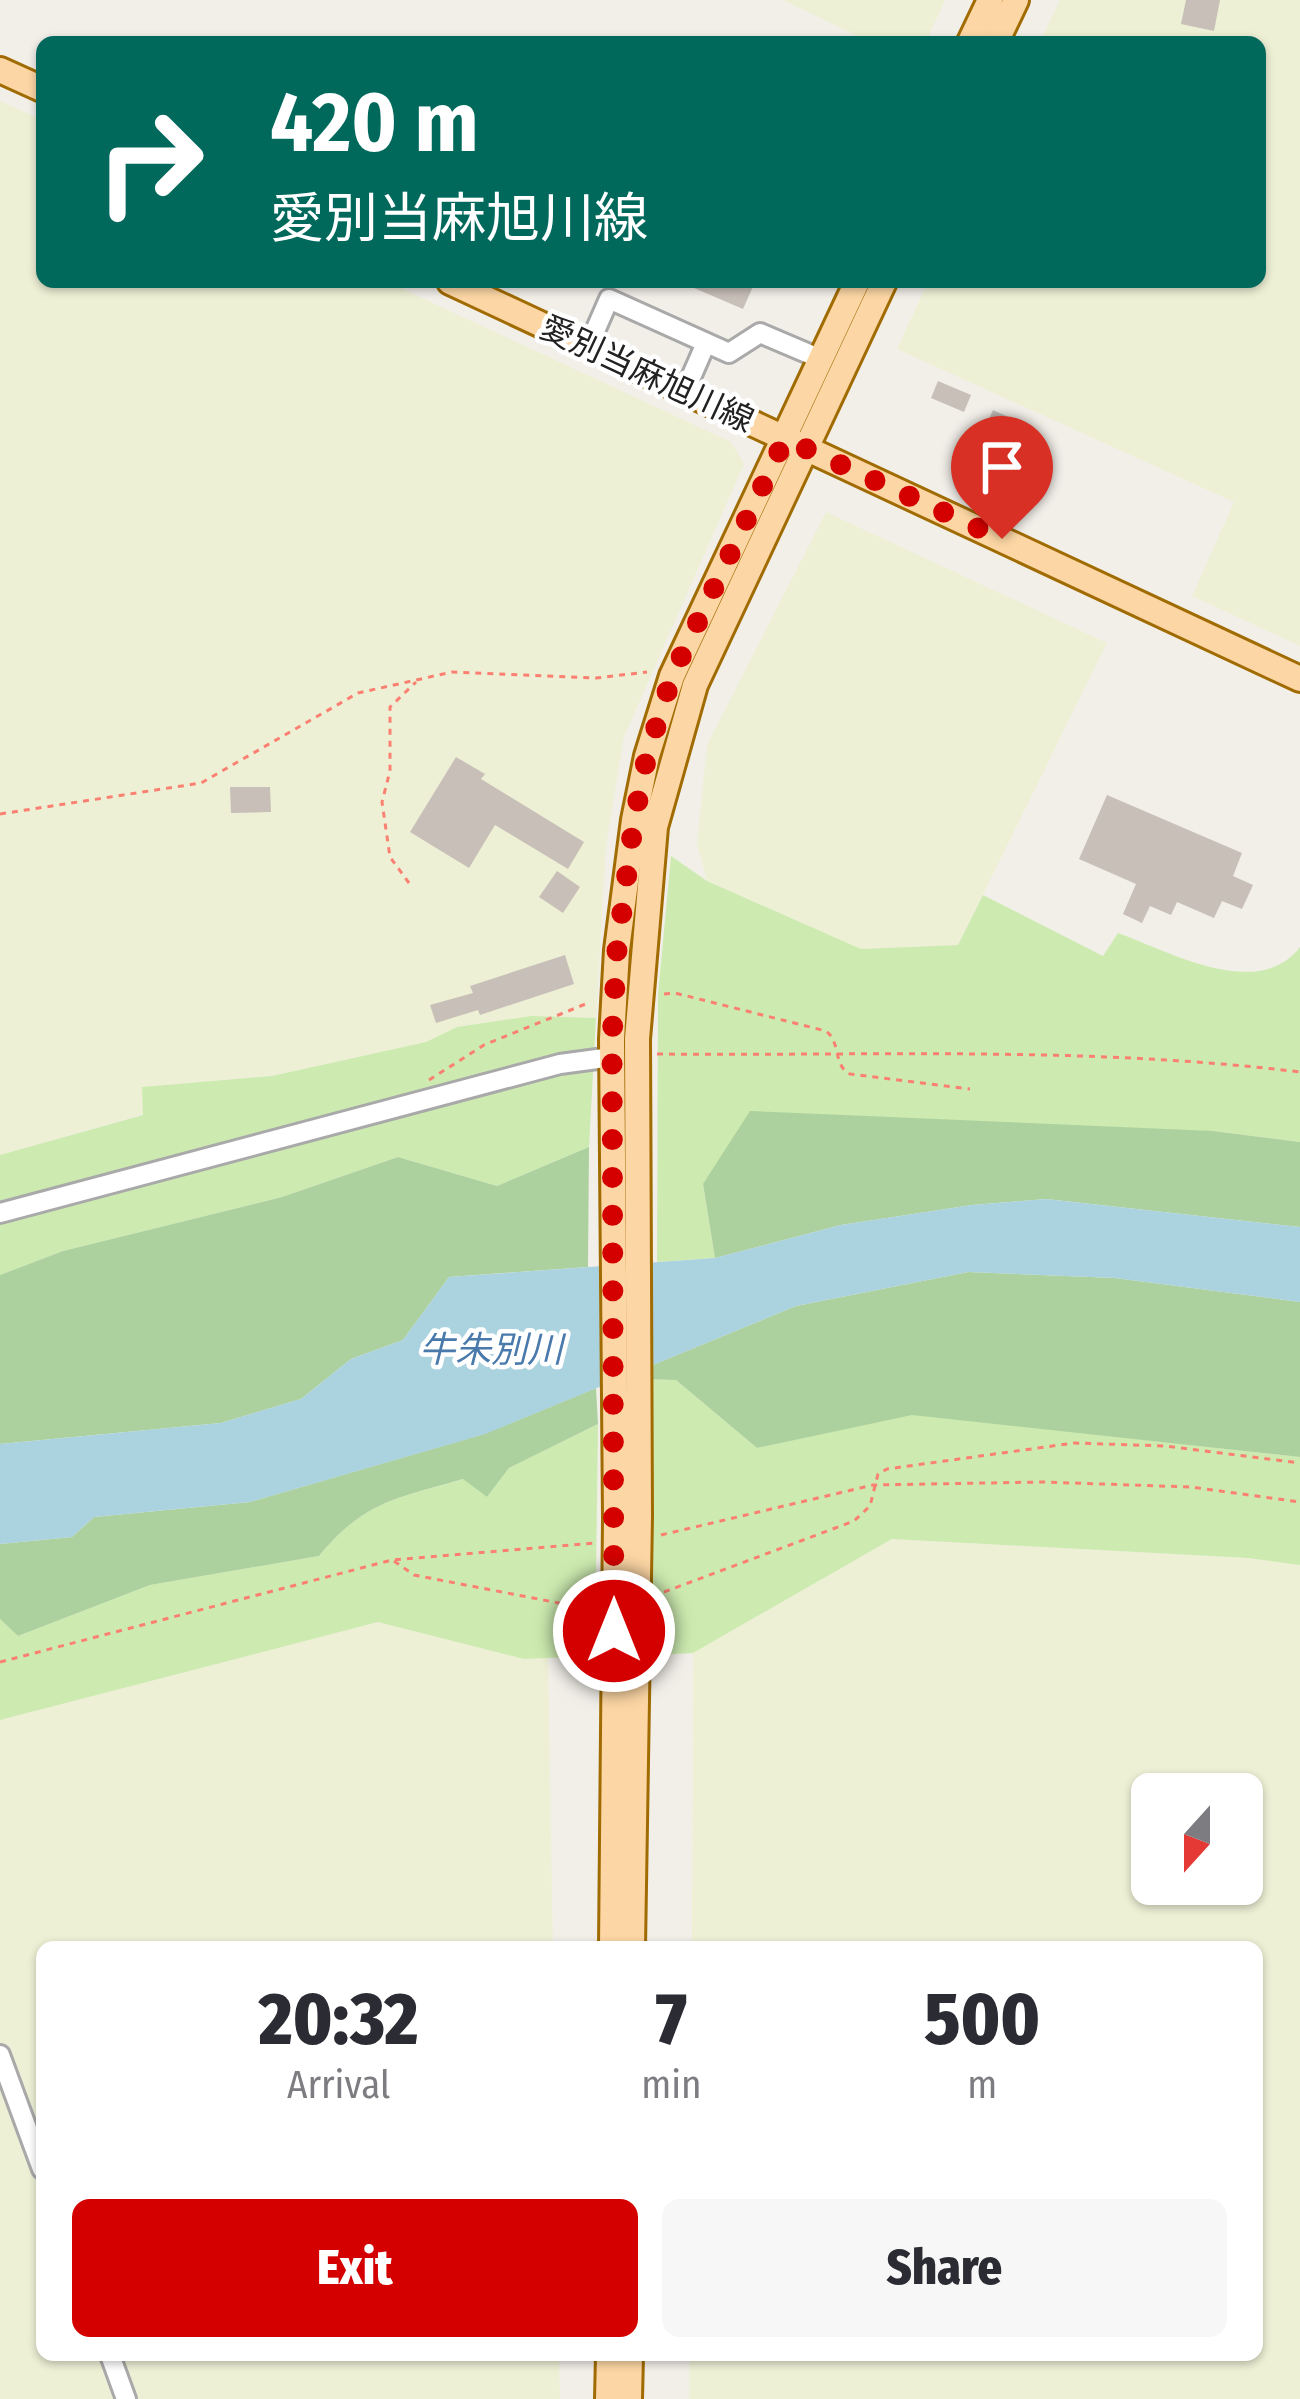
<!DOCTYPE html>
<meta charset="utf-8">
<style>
body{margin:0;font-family:"Fira Sans Condensed","Noto Sans JP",sans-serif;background:#f7f7f7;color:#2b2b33;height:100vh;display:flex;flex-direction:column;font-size:45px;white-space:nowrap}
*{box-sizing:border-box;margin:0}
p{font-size:39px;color:#7c7c81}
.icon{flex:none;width:66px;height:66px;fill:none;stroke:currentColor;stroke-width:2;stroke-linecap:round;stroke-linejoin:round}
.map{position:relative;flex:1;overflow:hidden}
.panel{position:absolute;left:36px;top:1941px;width:1227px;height:420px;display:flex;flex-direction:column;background:#fff;border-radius:18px;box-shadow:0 3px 9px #0004}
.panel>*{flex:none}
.top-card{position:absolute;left:36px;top:36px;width:1230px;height:252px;border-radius:18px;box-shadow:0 3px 9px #0004;background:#00695c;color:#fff;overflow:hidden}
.needle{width:78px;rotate:201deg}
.controls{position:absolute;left:1131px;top:1773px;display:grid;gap:24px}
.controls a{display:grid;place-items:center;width:132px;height:132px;border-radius:18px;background:#fff;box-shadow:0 3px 9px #0004;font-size:60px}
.pin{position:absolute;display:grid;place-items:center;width:102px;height:102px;color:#fff;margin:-123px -51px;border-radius:50% 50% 50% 0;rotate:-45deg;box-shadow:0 0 12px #0007}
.pin .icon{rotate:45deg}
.me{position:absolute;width:132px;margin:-66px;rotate:0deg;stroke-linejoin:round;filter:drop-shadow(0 0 9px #0008)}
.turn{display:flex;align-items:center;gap:42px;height:252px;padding:0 36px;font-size:54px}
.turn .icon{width:156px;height:156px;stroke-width:2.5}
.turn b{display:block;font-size:84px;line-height:102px}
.eta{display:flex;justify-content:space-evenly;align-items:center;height:204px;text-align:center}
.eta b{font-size:72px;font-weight:800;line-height:84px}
.primary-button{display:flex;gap:24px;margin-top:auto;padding:24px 36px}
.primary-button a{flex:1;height:138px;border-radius:18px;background:#d40000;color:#fff;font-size:48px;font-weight:800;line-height:138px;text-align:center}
.primary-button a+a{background:#f7f7f7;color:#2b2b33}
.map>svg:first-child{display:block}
</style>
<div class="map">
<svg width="1300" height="2399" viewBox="0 0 1300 2399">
<rect width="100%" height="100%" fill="#f2efe9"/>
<g fill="#eef0d5" fill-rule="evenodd">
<path d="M 783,0 L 945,0 L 926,42 L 870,42 Z"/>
<path d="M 1060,0 L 1300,0 L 1300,646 L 1192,596 L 1234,502 L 897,349 L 928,282 L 1260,282 L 1260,42 L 1040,42 Z"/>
<path d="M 0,101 L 42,120 L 42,282 L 388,282 L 731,442 L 744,464 L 624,737 L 606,846 L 596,1018 L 531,1016 L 457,1027 L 426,1042 L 272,1076 L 143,1087 L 144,1114 L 0,1155 Z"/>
<path d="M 826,512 L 1107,643 L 958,945 L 861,949 L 707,881 L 697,844 L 707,745 Z"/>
<path d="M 892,1539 L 1248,1558 L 1300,1565 L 1300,2399 L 689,2399 L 690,2355 L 1257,2355 L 1257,1947 L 692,1947 L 693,1653 ZM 1152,1794 L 1242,1794 L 1242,1884 L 1152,1884 Z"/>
<path d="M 378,1622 L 524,1659 L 548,1658 L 553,1947 L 42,1947 L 42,2355 L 559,2355 L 560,2399 L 0,2399 L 0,1720 Z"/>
</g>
<g fill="#cdebb0">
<path d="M 671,856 L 707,881 L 861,949 L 958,945 L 983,895 L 1103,956 L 1118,933 C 1168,951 1258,1002 1300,947 L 1300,1142 L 1213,1131 L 703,1184 L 715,1258 L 657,1262 L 658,995 Z"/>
<path d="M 531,1016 L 596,1018 L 589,1147 L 497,1186 L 398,1157 L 282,1197 L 63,1251 L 0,1275 L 0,1155 L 143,1115 L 142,1087 L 272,1076 L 426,1042 L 457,1027 Z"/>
<path d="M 638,1379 L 676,1380 L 757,1448 L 912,1414 L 1300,1457 L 1300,1565 L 1248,1558 L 892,1539 L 693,1653 L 634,1656 Z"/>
<path d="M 598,1424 L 595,1656 L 524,1659 L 378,1622 L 0,1720 L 0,1619 L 18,1636 L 150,1585 L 319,1556 C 364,1501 398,1498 464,1479 L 487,1497 L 509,1468 Z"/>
</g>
<g fill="#add19e">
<path d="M 750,1111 L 1213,1131 L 1300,1142 L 1300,1227 L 1046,1199 L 972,1205 L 841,1225 L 715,1258 L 703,1184 Z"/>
<path d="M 589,1147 L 588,1267 L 449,1277 L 403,1340 L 351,1359 L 301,1399 L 221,1423 L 0,1444 L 0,1275 L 63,1251 L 282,1197 L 398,1157 L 497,1186 Z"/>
<path d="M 968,1272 L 1115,1278 L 1300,1302 L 1300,1457 L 912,1415 L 757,1448 L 676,1380 L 638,1379 L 638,1371 L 796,1306 Z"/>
<path d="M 596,1388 L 598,1424 L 509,1468 L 487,1497 L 463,1479 C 398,1498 364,1501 319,1556 L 150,1585 L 18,1636 L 0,1619 L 0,1544 L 72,1537 L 94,1517 L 250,1502 L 484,1434 Z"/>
</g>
<path fill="#aad3df" d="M 1046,1199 L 1300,1227 L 1300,1302 L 1115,1278 L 968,1272 L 796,1306 L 485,1434 L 250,1502 L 94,1517 L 72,1537 L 0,1544 L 0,1444 L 221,1423 L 301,1399 L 351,1359 L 403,1340 L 449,1277 L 715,1258 L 841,1225 L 972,1205 Z"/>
<g fill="#c7bfb8">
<path d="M 1186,0 L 1220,0 L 1214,31 L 1181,24 Z"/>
<path d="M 680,282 L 755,282 L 743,309 Z"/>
<path d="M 938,381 L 971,395 L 964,412 L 931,398 Z"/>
<path d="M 993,410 L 1017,421 L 995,470 L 971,459 Z"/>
<path d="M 456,757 L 485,774 L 481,779 L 584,842 L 568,869 L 495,825 L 469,868 L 410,832 Z"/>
<path d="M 230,787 L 270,787 L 271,812 L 231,813 Z"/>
<path d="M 1107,795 L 1242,853 L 1233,876 L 1253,885 L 1242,909 L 1222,901 L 1214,918 L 1177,902 L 1171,915 L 1150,906 L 1142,923 L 1123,914 L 1136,884 L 1079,859 Z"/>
<path d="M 557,871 L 580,887 L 563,913 L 539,897 Z"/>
<path d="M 565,955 L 574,984 L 480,1015 L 478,1010 L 436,1023 L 430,1005 L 473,993 L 470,986 Z"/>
<path d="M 1245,1791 L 1261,1839 L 1242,1845 L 1242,1792 Z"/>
</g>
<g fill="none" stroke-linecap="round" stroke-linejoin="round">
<defs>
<g id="minor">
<path d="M 588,347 L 609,299 L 729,353 L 760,333 L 821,359"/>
<path d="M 685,391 L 706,343"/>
<path d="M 0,1213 L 560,1064 L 612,1057"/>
<path d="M 0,2055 L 42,2169"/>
<path d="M 110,2355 L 126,2399"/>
</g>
<g id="major">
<path d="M 970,42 L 990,0"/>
<path d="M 996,42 L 1016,0"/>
<path d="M 0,70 L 42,89"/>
<path d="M 450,282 L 1300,679"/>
<path d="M 612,1947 L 616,1518 L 612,1039 L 617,950 L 634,820 L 647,756 L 672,676 L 857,282"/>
<path d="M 632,1947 L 639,1516 L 637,1039 L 655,827 L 695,685 L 884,282"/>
<path d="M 608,2399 L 609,2355"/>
<path d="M 629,2399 L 630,2355"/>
</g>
</defs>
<use href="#minor" stroke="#a9a9a9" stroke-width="24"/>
<use href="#major" stroke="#a06b00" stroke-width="30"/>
<g stroke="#fa8072" stroke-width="3" stroke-dasharray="6 6" stroke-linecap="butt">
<path d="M 0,814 L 201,783 L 358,693 L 452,672 L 596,678 L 647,672"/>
<path d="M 409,883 L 390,857 L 382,802 L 390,771 L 390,707 L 416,682"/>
<path d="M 664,994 L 675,993 L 826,1031 C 841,1042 833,1066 850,1074 L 970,1089"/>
<path d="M 657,1054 C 872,1056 1087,1046 1300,1072"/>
<path d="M 429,1080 L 484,1045 L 588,1003"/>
<path d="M 661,1535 L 873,1485 L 1042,1482 L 1191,1487 L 1300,1502"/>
<path d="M 394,1561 L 414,1575 L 564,1604 L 587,1603"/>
<path d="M 664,1592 L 854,1521 L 870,1506 L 878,1474 L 887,1469 L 1074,1443 L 1165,1446 L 1300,1463"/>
<path d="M 0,1662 L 392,1560 L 595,1543"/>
</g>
<use href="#minor" stroke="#fff" stroke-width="18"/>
<use href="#major" stroke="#fcd6a4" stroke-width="24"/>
</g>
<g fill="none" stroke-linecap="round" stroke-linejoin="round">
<path stroke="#d40000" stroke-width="21" stroke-dasharray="0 37.8" d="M 614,1631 L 612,1039 L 617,950 L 634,820 L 647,756 L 672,676 L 785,439 L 1002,539"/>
</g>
<g text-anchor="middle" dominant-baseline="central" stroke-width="9" stroke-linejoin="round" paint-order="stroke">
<g font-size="33" fill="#222" stroke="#fff">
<text transform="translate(647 374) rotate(25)">愛別当麻旭川線</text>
</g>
<g font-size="36" font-style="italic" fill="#4a7aab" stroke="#fff">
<text x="491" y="1350">牛朱別川</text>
</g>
</g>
</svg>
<div class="controls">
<a><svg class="needle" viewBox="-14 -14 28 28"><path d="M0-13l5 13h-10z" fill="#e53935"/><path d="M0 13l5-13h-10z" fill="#7c7c81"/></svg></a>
</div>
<div class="pin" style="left:1002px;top:539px;background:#d93025"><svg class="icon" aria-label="arrive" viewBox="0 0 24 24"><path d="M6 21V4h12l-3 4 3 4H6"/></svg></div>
<svg class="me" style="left:614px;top:1631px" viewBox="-20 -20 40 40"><circle r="17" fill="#d40000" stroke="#fff" stroke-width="3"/><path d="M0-11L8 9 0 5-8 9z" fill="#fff"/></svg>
<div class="top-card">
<div class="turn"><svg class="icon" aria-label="right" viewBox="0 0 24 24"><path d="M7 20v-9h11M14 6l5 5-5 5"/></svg><div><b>420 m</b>愛別当麻旭川線</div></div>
</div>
<section class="panel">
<div class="eta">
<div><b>20:32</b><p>Arrival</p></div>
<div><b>7</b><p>min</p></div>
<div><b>500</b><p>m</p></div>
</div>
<div class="primary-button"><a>Exit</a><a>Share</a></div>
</section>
</div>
